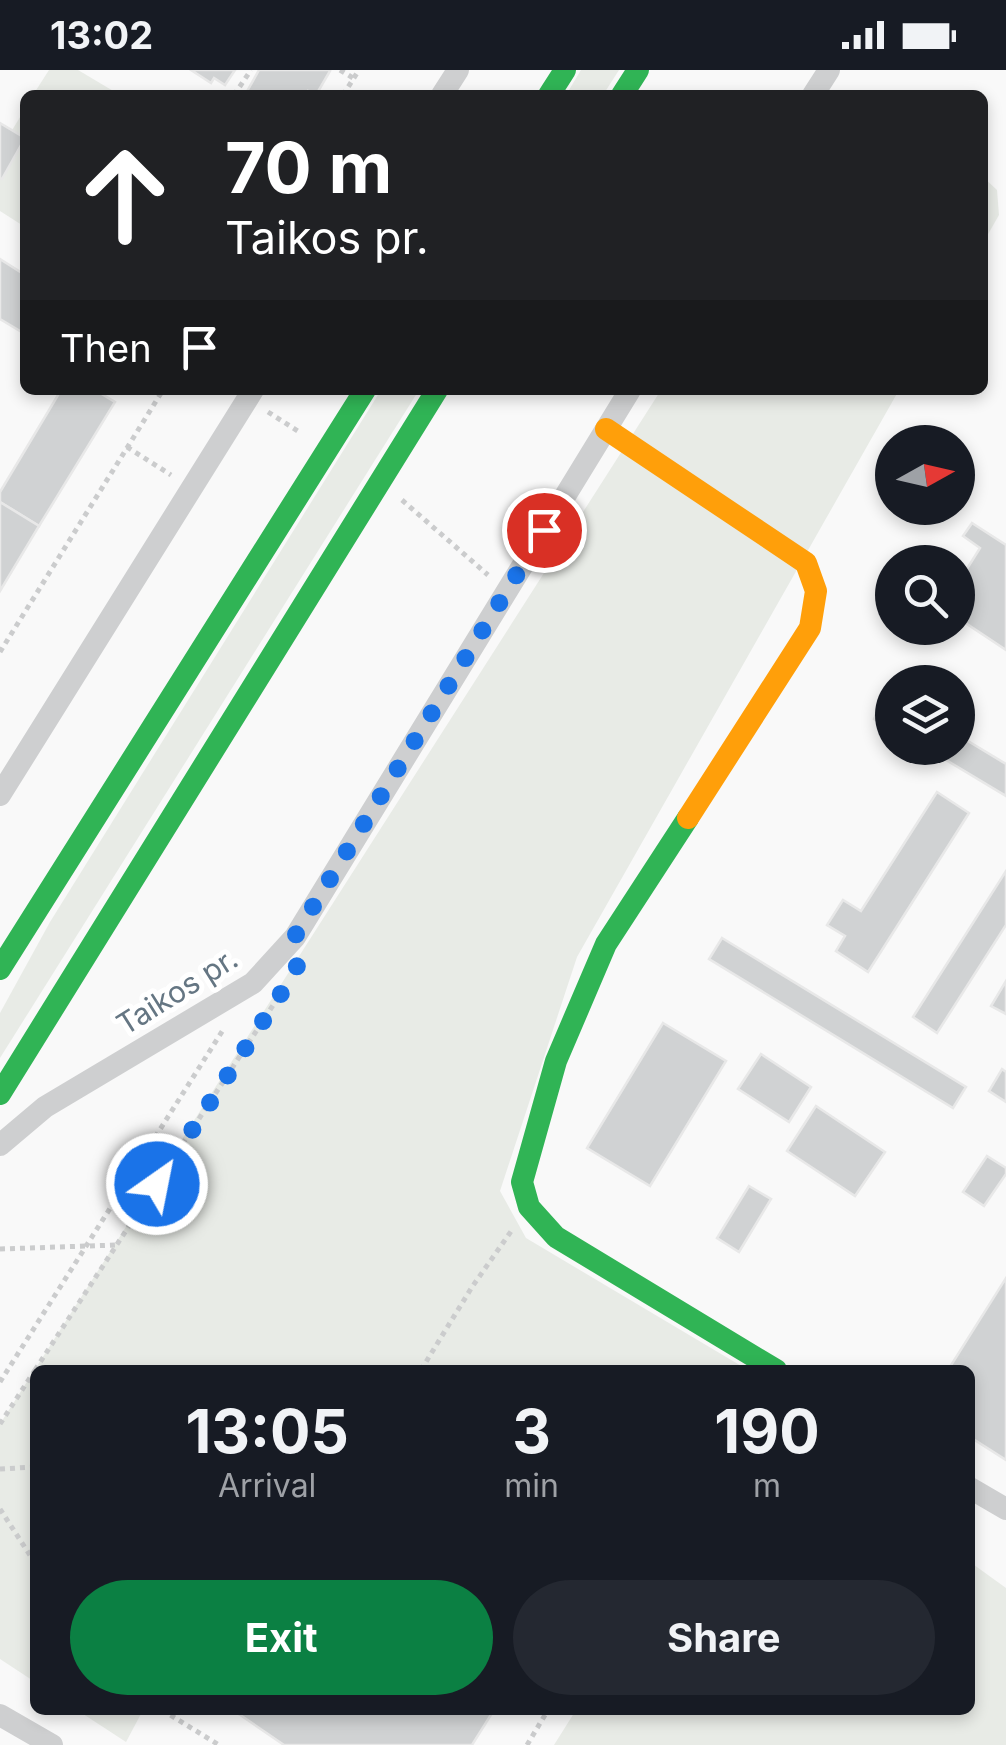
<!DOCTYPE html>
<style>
body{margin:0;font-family:Inter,sans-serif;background:#242831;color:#f1f3f6;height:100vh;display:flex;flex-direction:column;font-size:38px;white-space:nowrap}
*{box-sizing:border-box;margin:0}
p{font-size:32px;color:#9ea1a6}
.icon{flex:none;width:55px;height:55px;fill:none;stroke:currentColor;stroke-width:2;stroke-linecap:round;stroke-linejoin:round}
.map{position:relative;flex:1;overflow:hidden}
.panel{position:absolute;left:30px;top:1295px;width:945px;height:350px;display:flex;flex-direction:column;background:#171b24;border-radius:15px;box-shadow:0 5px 15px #0003}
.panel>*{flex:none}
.guide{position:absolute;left:20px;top:20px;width:968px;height:305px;border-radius:15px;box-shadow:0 5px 15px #0003;background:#202124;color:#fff;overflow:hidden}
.needle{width:65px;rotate:82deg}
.buttons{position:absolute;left:875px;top:355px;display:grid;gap:20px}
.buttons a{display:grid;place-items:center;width:100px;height:100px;border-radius:50%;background:#171b24;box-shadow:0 5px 15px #0003;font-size:50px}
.pin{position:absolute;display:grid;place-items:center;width:85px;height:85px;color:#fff;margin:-42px;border:5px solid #fff;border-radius:50%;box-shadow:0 2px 10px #0007}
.me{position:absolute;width:110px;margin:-55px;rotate:33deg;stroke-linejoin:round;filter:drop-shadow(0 0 8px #0008)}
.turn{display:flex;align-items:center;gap:35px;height:210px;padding:0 40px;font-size:45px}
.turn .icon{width:130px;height:130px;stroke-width:2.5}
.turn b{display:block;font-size:70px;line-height:85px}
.then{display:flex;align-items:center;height:95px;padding:0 40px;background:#0003;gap:20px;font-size:38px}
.eta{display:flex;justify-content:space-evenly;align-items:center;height:170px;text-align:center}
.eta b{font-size:60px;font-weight:700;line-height:70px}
.button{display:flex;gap:20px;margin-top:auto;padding:20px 40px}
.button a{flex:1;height:115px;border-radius:60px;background:#0b8043;color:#fff;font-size:40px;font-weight:700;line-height:115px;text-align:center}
.button a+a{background:#242831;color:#f1f3f6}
.status{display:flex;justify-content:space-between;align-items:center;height:70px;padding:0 50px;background:#171b24;direction:ltr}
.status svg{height:28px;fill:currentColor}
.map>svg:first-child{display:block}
</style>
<div class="status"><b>13:02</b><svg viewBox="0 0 49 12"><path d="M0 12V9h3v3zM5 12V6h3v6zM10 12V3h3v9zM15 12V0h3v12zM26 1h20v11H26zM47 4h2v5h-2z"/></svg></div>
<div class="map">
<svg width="1006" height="1675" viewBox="0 0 1006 1675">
<rect width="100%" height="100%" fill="#f9f9f9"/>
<g fill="#e8ebe6">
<path d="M 49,0 L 78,0 L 120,25 L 33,25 Z"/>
<path d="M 581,0 L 619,0 L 603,25 L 566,25 Z"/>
<path d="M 25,39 L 25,157 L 0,141 L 0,80 Z"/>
<path d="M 983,107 L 997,120 L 999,145 L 983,173 Z"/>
<path d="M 381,320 L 419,320 L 0,988 L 0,943 L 50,852 Z"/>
<path d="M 661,320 L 899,320 L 577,887 L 500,1121 L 526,1168 L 748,1300 L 35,1300 L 35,1612 L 0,1589 L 0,1354 Z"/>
<path d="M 970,1492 L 1006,1518 L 1006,1675 L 554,1675 L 576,1640 L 970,1640 Z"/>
<path d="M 77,1640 L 143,1640 L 126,1672 Z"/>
</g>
<g fill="#d0d2d3" stroke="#e8e8e8" stroke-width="2.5">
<path d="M 191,0 L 235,0 L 225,15 L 214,8 L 211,13 Z"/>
<path d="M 259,0 L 328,0 L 330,1 L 316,25 L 308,21 L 306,25 L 245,25 Z"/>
<path d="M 0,53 L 25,68 L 2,109 L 0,108 Z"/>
<path d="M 0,189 L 25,205 L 25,264 L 0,249 Z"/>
<path d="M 61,320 L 95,320 L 115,332 L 39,456 L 0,432 L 0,422 Z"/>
<path d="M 0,432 L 39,456 L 0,521 Z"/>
<path d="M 972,453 L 1006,475 L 1006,580 L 958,548 L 958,513 L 980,478 L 963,466 Z"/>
<path d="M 886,624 L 892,628 L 892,646 L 885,655 L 874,649 Z"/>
<path d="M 958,665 L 1006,694 L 1006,726 L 926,678 L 958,678 Z"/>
<path d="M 937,722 L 969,743 L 868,902 L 836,881 L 845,866 L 827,855 L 843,830 L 861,841 Z"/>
<path d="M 1006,801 L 1006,855 L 937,963 L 913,947 Z"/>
<path d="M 722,868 L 966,1017 L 953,1038 L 709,889 Z"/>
<path d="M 1006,911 L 1006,944 L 991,936 Z"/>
<path d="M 663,953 L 726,991 L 650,1116 L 587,1078 Z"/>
<path d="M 761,984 L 811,1017 L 789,1052 L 738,1019 Z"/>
<path d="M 1002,999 L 1006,1002 L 1006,1032 L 989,1021 Z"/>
<path d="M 816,1036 L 885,1082 L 855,1126 L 787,1081 Z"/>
<path d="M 987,1086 L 1006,1098 L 1006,1104 L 984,1136 L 963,1122 Z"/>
<path d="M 749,1116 L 771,1129 L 739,1182 L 717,1168 Z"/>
<path d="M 1006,1208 L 1006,1390 L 970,1367 L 970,1300 L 948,1300 Z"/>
<path d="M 233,1640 L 494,1640 L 472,1675 L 284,1675 Z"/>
</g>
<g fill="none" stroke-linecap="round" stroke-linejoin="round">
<g stroke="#cbcccd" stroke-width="5" stroke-dasharray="5 5" stroke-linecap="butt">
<path d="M 340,0 L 353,8"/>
<path d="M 234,25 L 251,0"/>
<path d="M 343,25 L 359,0"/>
<path d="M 268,342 L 301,363"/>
<path d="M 127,377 L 171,405"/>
<path d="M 402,430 L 488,505"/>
<path d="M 0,582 L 163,320"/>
<path d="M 0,1179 L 117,1175"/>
<path d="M 35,1300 L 285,917"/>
<path d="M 421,1300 L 472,1217 L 512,1160"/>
<path d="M 0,1312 L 223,960"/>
<path d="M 0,1354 L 35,1300"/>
<path d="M 0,1399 L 35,1397"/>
<path d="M 0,1439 L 35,1493"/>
<path d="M 162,1640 L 219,1675"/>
<path d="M 527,1675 L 548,1640"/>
</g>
<g stroke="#cecfd0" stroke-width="22">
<path d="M 442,25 L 458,0"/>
<path d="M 813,25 L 829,0"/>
<path d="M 0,725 L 253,320"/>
<path d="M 0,1075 L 45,1037 L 253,913 L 295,867 L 630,320"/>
<path d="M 970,1418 L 1006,1439"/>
<path d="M 0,1645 L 52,1675"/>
</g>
<g stroke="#30b455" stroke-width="22">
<path d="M 549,25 L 565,0"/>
<path d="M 622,25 L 638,0"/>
<path d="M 688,748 L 606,874 L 556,991 L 522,1112 L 529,1137 L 556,1167 L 776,1300"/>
<path d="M 0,899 L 365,320"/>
<path d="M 0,1024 L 437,320"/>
</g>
<path stroke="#ff9f0a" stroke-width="22" d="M 606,359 L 806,493 L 816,521 L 810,558 L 688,748"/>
</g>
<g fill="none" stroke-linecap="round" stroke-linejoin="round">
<path stroke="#1a73e8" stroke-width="18" stroke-dasharray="0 32.4" d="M 157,1114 L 297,899 L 295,866 L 544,460"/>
</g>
<g text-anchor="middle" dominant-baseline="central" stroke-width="10" stroke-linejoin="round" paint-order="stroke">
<g font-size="30" fill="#657683" stroke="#fff">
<text transform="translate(177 921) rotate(-32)">Taikos pr.</text>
</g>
</g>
</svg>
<div class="buttons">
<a><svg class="needle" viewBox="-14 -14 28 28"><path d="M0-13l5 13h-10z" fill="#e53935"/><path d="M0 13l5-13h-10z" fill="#9ea1a6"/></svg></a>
<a><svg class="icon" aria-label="search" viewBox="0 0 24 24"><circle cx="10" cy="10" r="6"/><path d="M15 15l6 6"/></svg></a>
<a><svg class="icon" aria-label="layers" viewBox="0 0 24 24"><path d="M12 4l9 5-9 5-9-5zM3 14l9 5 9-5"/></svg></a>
</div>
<div class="pin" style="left:544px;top:460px;background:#d93025"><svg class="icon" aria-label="arrive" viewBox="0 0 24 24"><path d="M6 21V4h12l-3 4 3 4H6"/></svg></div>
<svg class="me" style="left:157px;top:1114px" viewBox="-20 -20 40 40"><circle r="17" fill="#1a73e8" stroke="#fff" stroke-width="3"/><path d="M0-11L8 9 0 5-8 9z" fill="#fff"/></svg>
<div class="guide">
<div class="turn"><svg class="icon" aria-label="ahead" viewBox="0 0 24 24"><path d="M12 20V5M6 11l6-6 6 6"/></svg><div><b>70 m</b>Taikos pr.</div></div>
<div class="then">Then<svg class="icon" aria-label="arrive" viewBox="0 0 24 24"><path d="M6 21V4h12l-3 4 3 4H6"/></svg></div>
</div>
<section class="panel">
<div class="eta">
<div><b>13:05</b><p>Arrival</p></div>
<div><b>3</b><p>min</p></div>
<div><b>190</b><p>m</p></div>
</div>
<div class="button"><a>Exit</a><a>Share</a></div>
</section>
</div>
